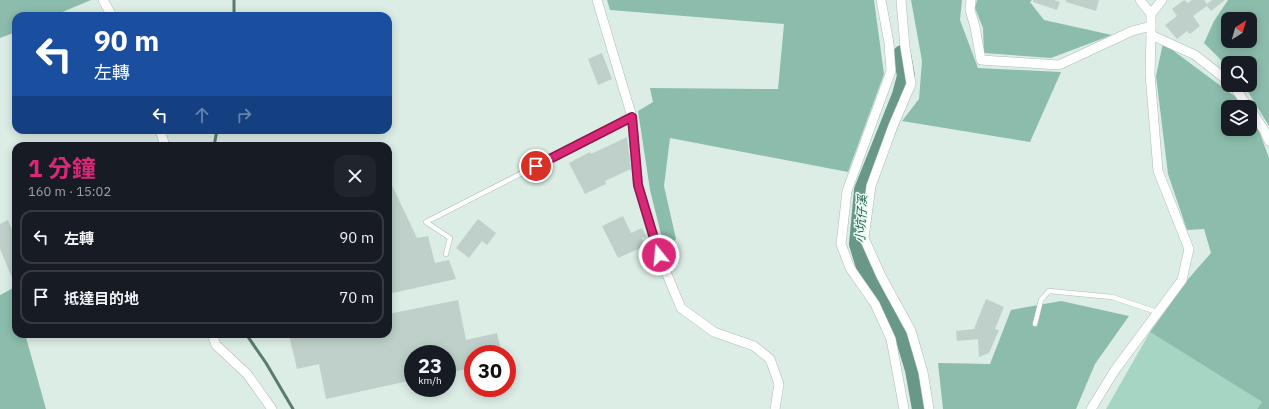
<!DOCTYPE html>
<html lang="zh-TW">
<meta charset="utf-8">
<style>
body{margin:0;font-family:"IBM Plex Sans","Noto Sans TC",sans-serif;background:#20242c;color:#f1f3f6;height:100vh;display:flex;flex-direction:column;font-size:15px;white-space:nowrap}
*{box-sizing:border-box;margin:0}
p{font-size:13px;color:#9ea1a6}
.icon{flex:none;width:22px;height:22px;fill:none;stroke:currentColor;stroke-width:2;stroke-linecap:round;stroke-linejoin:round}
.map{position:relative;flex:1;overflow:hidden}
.side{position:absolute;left:12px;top:142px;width:380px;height:196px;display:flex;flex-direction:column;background:#171b24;border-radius:12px;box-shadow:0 2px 10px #0003}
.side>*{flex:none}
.top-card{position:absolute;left:12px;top:12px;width:380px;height:122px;border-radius:12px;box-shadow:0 2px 10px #0003;background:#1a4fa0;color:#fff;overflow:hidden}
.needle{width:26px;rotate:37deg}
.buttons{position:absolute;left:1221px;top:12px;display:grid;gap:8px}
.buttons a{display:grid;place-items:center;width:36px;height:36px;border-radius:8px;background:#171b24;box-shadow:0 2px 10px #0003;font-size:20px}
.speed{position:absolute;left:404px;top:345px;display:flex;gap:8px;font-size:20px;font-weight:700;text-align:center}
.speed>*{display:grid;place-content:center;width:52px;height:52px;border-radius:50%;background:#171b24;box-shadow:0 2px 10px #0003;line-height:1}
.speed small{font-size:10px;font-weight:400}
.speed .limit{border:6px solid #d22;background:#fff;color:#111}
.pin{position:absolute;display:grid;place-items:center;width:34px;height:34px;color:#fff;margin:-17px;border:2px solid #fff;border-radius:50%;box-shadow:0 1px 4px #0007}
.me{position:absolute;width:44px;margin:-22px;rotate:343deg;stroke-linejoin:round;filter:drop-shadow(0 0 3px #0008)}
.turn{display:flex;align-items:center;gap:14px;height:84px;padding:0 16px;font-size:18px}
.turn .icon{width:52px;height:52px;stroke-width:2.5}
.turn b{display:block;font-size:28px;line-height:34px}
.lanes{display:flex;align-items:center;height:38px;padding:0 16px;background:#0003;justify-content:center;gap:20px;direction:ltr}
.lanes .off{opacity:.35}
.round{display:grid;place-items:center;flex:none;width:42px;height:42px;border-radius:12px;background:#20242c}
.summary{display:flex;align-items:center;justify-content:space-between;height:68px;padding:0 16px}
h1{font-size:24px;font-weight:700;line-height:30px;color:#db2777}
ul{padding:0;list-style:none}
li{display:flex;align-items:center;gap:12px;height:54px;margin:0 8px 6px;padding:0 8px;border:2px solid #363941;border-radius:12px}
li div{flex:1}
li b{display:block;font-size:15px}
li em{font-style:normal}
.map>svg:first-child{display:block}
</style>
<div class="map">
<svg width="1269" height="409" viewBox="0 0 1269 409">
<rect width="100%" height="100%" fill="#dcede6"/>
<path fill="#a7d5c4" d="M 1150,332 L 1262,402 L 1257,409 L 1106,409 Z"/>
<g fill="#8cbdac" fill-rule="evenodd">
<path d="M 0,0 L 91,0 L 53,16 L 16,16 L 16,32 L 0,38 Z"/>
<path d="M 607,0 L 874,0 L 884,74 L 848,172 L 670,138 L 664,186 L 676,239 L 665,250 L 650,190 L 638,111 L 653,102 L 650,88 L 778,89 L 784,24 L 610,10 Z"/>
<path d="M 911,0 L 962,0 L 960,20 L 978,68 L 1061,72 L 1030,142 L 902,121 L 919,99 L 922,61 Z"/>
<path d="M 977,0 L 1032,0 L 1030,2 L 1044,20 L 1112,35 L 1051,58 L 984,53 L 983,28 L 975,8 Z"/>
<path d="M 1228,0 L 1269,0 L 1269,126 L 1244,85 L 1250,85 L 1250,63 L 1228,63 L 1228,67 L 1204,43 L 1214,21 ZM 1228,19 L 1250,19 L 1250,41 L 1228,41 Z"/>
<path d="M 1163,43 L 1249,107 L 1228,107 L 1228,129 L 1250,129 L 1251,109 L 1269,158 L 1269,409 L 1257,409 L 1262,402 L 1150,332 L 1189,278 L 1211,253 L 1204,229 L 1187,230 L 1168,174 L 1156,76 Z"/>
<path d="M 15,287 L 16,334 L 25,334 L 46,409 L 0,409 L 0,295 Z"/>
<path d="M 1061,301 L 1129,316 L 1095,364 L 1076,409 L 943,409 L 938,363 L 990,364 L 1011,310 Z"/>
</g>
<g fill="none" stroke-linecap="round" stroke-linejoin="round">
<g stroke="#587c6f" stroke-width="3">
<path d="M 234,0 L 234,16"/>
<path d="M 214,146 L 217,130"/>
<path d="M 246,334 L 266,363 L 293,409"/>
</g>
<path stroke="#699888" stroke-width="18" d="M 902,54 L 906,76 L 901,95 L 863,190 L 858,244 L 866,270 L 901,327 L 914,370 L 921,409"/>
</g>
<g fill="#bfd0ca">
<path d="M 1033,0 L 1054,0 L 1060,2 L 1057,10 L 1033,2 Z"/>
<path d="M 1066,0 L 1099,0 L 1096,11 L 1066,2 Z"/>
<path d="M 1184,0 L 1188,3 L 1192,0 L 1204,0 L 1207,4 L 1212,0 L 1225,0 L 1211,11 L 1207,6 L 1193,16 L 1200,26 L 1190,34 L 1187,31 L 1177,39 L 1165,25 L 1177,16 L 1172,9 Z"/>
<path d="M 602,53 L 612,79 L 598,85 L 588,59 Z"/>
<path d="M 627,137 L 631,169 L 605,181 L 606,184 L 585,194 L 569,163 L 590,152 L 591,154 Z"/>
<path d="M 388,177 L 417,238 L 428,236 L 435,263 L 449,260 L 456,279 L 388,294 Z"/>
<path d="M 623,216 L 631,233 L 642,228 L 646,236 L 641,238 L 645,246 L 618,258 L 602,226 Z"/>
<path d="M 478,219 L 496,233 L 487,245 L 482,241 L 469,258 L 456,248 Z"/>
<path d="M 8,220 L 16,239 L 16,287 L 0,249 L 0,224 Z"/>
<path d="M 986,299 L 1004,307 L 995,329 L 999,330 L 989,353 L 979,357 L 978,339 L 957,341 L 956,331 L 974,329 Z"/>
<path d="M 458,300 L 466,340 L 497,333 L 502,354 L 473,354 L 473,368 L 447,373 L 447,354 L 413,354 L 413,380 L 326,399 L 319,364 L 297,369 L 289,335 L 388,334 L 388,314 Z"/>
</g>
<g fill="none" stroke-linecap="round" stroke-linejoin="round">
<defs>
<g id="lane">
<path d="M 446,254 L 450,238 L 426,222 L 632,117"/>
<path d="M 1035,324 L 1041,300 L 1049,291 L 1112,297 L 1157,312"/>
</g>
<g id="street">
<path d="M 103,0 L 112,16"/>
<path d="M 597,0 L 632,117 L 638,185 L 659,255 L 681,308 L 714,332 L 754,346 L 770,359 L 779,384 L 775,409"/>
<path d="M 881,0 L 889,43 L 891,71 L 847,191 L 841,244 L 850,268 L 875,304 L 891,339 L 904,409"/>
<path d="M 901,0 L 905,47 L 911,84 L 893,126 L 871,186 L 864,238 L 881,276 L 911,331 L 923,372 L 929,409"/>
<path d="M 971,0 L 970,10 L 975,27 L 981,60 L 1059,65 L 1132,31 L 1151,26"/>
<path d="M 1140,0 L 1151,14"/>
<path d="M 1151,35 L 1195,55 L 1228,81"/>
<path d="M 1233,85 L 1248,107"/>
<path d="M 1250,109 L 1264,130 L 1269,141"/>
<path d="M 160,130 L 165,146"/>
<path d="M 212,334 L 216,345 L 247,374 L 272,409"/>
<path d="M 1091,409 L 1115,370 L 1182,280 L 1189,249 L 1158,171 L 1150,74 L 1151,35 L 1151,14 L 1162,0"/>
</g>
</defs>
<use href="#lane" stroke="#adbdb7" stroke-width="5.5"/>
<use href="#street" stroke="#adbdb7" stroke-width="10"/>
<use href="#lane" stroke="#fff" stroke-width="4.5"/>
<use href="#street" stroke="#fff" stroke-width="9"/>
</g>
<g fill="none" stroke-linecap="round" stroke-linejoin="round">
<defs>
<path id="route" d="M 536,166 L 632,117 L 638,185 L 659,255"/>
</defs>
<use href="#route" stroke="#8e194d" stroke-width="10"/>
<use href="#route" stroke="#db2777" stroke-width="7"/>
</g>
<g text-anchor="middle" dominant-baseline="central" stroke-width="3" stroke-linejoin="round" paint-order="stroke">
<g font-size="12" font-style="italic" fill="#215f4d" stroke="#e9faf4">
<text transform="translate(861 219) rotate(-87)">小坑仔溪</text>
</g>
</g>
</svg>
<div class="buttons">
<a><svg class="needle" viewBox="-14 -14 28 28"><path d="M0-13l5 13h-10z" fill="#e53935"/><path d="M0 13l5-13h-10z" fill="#9ea1a6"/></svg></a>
<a><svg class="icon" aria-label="search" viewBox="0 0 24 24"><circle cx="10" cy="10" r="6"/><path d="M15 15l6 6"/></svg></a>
<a><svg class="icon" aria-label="layers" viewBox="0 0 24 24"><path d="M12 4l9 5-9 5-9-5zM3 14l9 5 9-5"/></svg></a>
</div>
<div class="speed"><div>23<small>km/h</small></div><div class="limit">30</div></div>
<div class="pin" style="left:536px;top:166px;background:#d93025"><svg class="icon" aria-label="arrive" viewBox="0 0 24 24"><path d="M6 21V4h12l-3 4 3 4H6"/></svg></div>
<svg class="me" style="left:659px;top:255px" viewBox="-20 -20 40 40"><circle r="17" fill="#db2777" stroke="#fff" stroke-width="3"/><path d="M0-11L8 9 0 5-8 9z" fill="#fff"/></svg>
<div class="top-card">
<div class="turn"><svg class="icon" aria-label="left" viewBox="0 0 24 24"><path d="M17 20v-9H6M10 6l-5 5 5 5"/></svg><div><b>90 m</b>左轉</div></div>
<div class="lanes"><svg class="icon" aria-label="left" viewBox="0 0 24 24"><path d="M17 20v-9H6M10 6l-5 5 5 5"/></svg><svg class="icon off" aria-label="ahead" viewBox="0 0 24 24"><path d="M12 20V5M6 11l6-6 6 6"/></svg><svg class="icon off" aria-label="right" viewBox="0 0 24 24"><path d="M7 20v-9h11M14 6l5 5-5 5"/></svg></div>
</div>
<section class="side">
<div class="summary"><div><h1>1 分鐘</h1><p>160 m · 15:02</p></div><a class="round"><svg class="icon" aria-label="close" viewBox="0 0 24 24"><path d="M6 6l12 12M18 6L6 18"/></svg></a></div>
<ul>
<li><svg class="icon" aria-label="left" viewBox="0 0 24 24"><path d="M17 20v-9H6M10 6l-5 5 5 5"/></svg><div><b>左轉</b></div><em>90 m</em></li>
<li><svg class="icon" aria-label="arrive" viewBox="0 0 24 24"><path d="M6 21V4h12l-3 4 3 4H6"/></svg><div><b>抵達目的地</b></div><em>70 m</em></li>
</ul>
</section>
</div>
